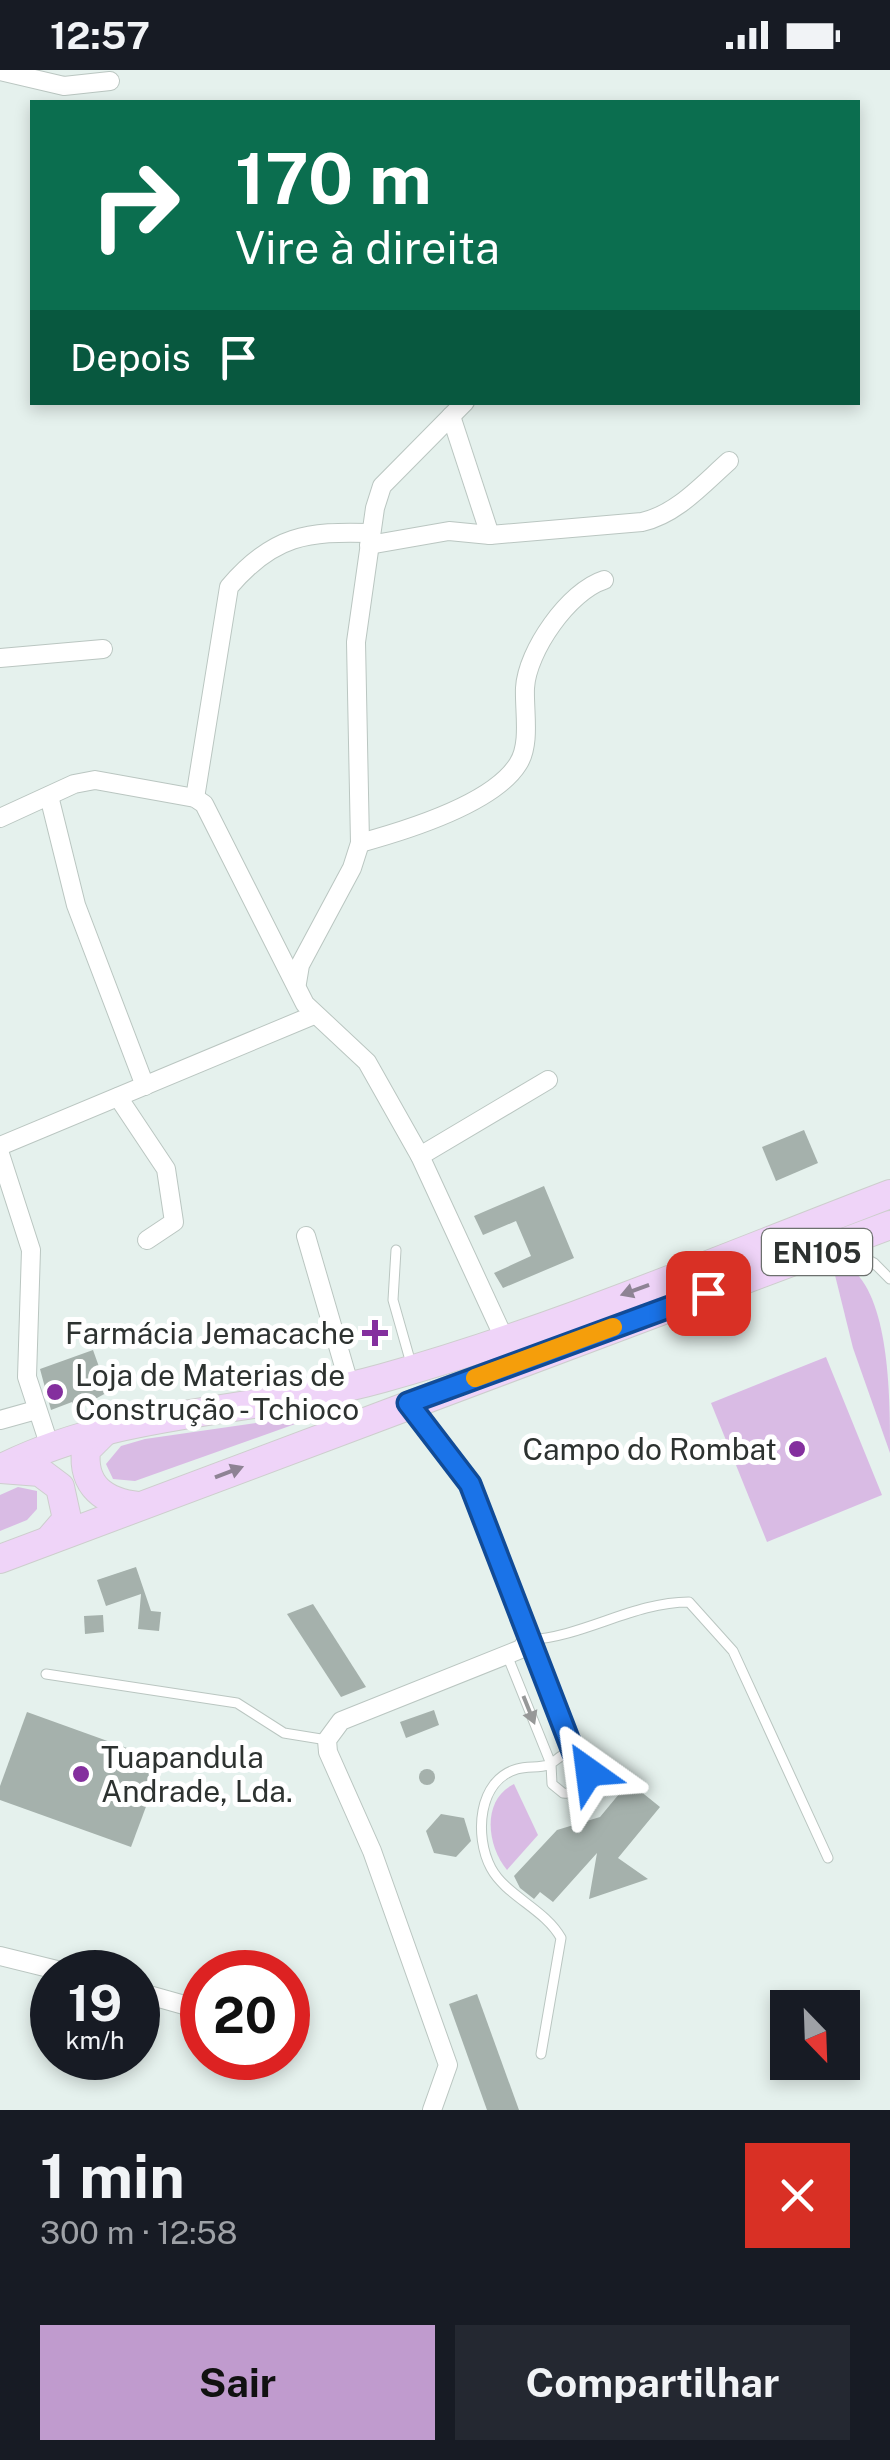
<!DOCTYPE html>
<html lang="pt">
<meta charset="utf-8">
<style>
body{margin:0;font-family:"Public Sans",sans-serif;background:#242831;color:#f1f3f6;height:100vh;display:flex;flex-direction:column;font-size:38px;white-space:nowrap}
*{box-sizing:border-box;margin:0}
p{font-size:32px;color:#9ea1a6}
.icon{flex:none;width:55px;height:55px;fill:none;stroke:currentColor;stroke-width:2;stroke-linecap:round;stroke-linejoin:round}
.map{position:relative;height:2040px;overflow:hidden}
.drawer{display:flex;flex-direction:column;background:#171b24;flex:1}
.drawer>*{flex:none}
.guide{position:absolute;left:30px;top:30px;width:830px;height:305px;border-radius:0px;box-shadow:0 5px 15px #0003;background:#0b6e4f;color:#fff;overflow:hidden}
.needle{width:65px;rotate:157deg}
.tools{position:absolute;left:770px;top:1920px;display:grid;gap:20px}
.tools a{display:grid;place-items:center;width:90px;height:90px;border-radius:0px;background:#171b24;box-shadow:0 5px 15px #0003;font-size:50px}
.speed{position:absolute;left:30px;top:1880px;display:flex;gap:20px;font-size:50px;font-weight:700;text-align:center}
.speed>*{display:grid;place-content:center;width:130px;height:130px;border-radius:50%;background:#171b24;box-shadow:0 5px 15px #0003;line-height:1}
.speed small{font-size:25px;font-weight:400}
.speed .limit{border:15px solid #d22;background:#fff;color:#111}
.pin{position:absolute;display:grid;place-items:center;width:85px;height:85px;color:#fff;margin:-42px;border-radius:20px;box-shadow:0 5px 15px #0006}
.me{position:absolute;width:110px;margin:-55px;rotate:329deg;stroke-linejoin:round;filter:drop-shadow(0 0 8px #0008)}
.turn{display:flex;align-items:center;gap:35px;height:210px;padding:0 40px;font-size:45px}
.turn .icon{width:130px;height:130px;stroke-width:2.5}
.turn b{display:block;font-size:70px;line-height:85px}
.then{display:flex;align-items:center;height:95px;padding:0 40px;background:#0003;gap:20px;font-size:38px}
.round{display:grid;place-items:center;flex:none;width:105px;height:105px;border-radius:0px;background:#242831}
.headline{display:flex;align-items:center;justify-content:space-between;height:170px;padding:0 40px}
h1{font-size:60px;font-weight:700;line-height:75px}
.action{display:flex;gap:20px;margin-top:auto;padding:20px 40px}
.action a{flex:1;height:115px;border-radius:0px;background:#c09bce;color:#111;font-size:40px;font-weight:700;line-height:115px;text-align:center}
.action a+a{background:#242831;color:#f1f3f6}
.status{display:flex;justify-content:space-between;align-items:center;height:70px;padding:0 50px;background:#171b24;direction:ltr}
.status svg{height:28px;fill:currentColor}
.map>svg:first-child{display:block}
</style>
<div class="status"><b>12:57</b><svg viewBox="0 0 49 12"><path d="M0 12V9h3v3zM5 12V6h3v6zM10 12V3h3v9zM15 12V0h3v12zM26 1h20v11H26zM47 4h2v5h-2z"/></svg></div>
<div class="map">
<svg width="890" height="2040" viewBox="0 0 890 2040">
<rect width="100%" height="100%" fill="#e5f1ed"/>
<g fill="#d9bbe4">
<path d="M 848,1196 C 890,1225 890,1327 890,1383 L 853,1278 L 833,1197 Z"/>
<path d="M 826,1287 L 882,1425 L 767,1472 L 711,1333 Z"/>
<path d="M 326,1343 L 135,1411 L 113,1409 L 106,1394 L 121,1376 L 145,1369 Z"/>
<path d="M 18,1417 L 37,1421 L 37,1439 L 27,1450 L 0,1461 L 0,1425 Z"/>
<path d="M 514,1714 L 538,1765 L 507,1800 C 487,1776 481,1730 514,1714 Z"/>
</g>
<g fill="#a5b1ac">
<path d="M 804,1060 L 818,1093 L 776,1111 L 762,1077 Z"/>
<path d="M 544,1116 L 574,1188 L 503,1218 L 494,1203 L 531,1186 L 516,1151 L 483,1165 L 474,1146 Z"/>
<path d="M 93,1280 L 108,1322 L 75,1340 L 72,1332 L 51,1340 L 40,1299 Z"/>
<path d="M 136,1497 L 151,1541 L 161,1542 L 159,1561 L 138,1559 L 141,1524 L 106,1536 L 97,1510 Z"/>
<path d="M 313,1534 L 366,1617 L 341,1627 L 287,1544 Z"/>
<path d="M 103,1545 L 104,1562 L 85,1564 L 84,1546 Z"/>
<path d="M 434,1640 L 439,1655 L 406,1668 L 400,1652 Z"/>
<path d="M 27,1642 L 163,1691 L 131,1777 L 0,1730 L 0,1716 Z"/>
<circle cx="427" cy="1707" r="8"/>
<path d="M 629,1712 L 660,1737 L 618,1788 L 648,1809 L 589,1829 L 597,1783 L 553,1832 L 540,1822 L 534,1829 L 520,1818 L 514,1806 L 557,1760 L 600,1747 Z"/>
<path d="M 441,1744 L 464,1748 L 471,1771 L 456,1787 L 434,1783 L 426,1761 Z"/>
<path d="M 477,1924 L 519,2040 L 487,2040 L 449,1934 Z"/>
</g>
<g fill="none" stroke-linecap="round" stroke-linejoin="round">
<defs>
<g id="lane">
<path d="M 847,1179 L 874,1193 L 890,1209"/>
<path d="M 396,1180 L 393,1230 L 412,1297"/>
<path d="M 507,1585 L 551,1694 L 552,1714 L 563,1723 C 578,1725 587,1717 589,1702 L 579,1686 L 567,1683 C 559,1686 555,1692 548,1695 C 539,1698 527,1696 517,1699 C 478,1710 474,1766 491,1798 C 506,1826 545,1839 561,1868 L 541,1984"/>
<path d="M 46,1604 L 237,1633 L 284,1663 L 327,1670"/>
<path d="M 574,1684 L 528,1570 C 584,1567 633,1532 689,1532 L 733,1581 L 828,1788"/>
</g>
<g id="street">
<path d="M 0,1 L 64,16 L 110,11"/>
<path d="M 451,346 L 490,465"/>
<path d="M 369,475 L 449,461 L 490,465 L 642,452 C 677,444 703,414 729,391"/>
<path d="M 0,588 L 103,579"/>
<path d="M 49,726 L 76,835 L 145,1016"/>
<path d="M 195,728 L 229,517 C 273,465 308,461 371,463"/>
<path d="M 0,748 L 74,714 L 95,710 L 195,728 L 204,734 L 305,934 L 367,992 L 420,1086 L 504,1268"/>
<path d="M 360,773 C 404,761 493,734 518,694 C 531,674 524,641 525,618 C 527,581 569,521 604,510"/>
<path d="M 297,913 L 300,895 L 352,798 L 360,773 L 356,572 L 375,438 L 382,416 L 465,332"/>
<path d="M 118,1027 L 166,1099 L 174,1152 L 147,1170"/>
<path d="M 0,1076 L 314,945"/>
<path d="M 0,1084 L 31,1180 L 27,1307 L 49,1374"/>
<path d="M 420,1086 L 548,1010"/>
<path d="M 306,1166 L 350,1317"/>
<path d="M 408,1333 L 470,1414 L 528,1570 L 521,1579 L 341,1651 L 327,1670 L 328,1682 L 372,1781 L 448,1995 L 432,2040"/>
<path d="M 0,1350 L 36,1340"/>
<path d="M 0,1886 L 65,1902"/>
<path d="M 138,1922 L 202,1940"/>
</g>
<g id="primary">
<path d="M 108,1358 L 86,1380 C 82,1416 104,1432 138,1436"/>
<path d="M 0,1399 C 120,1338 255,1344 383,1308 C 555,1260 722,1188 890,1124"/>
<path d="M 0,1399 L 40,1402 L 60,1417 L 67,1449 L 49,1470"/>
<path d="M 0,1489 L 890,1155"/>
</g>
</defs>
<use href="#lane" stroke="#bac6c1" stroke-width="11"/>
<use href="#street" stroke="#bac6c1" stroke-width="20"/>
<use href="#primary" stroke="#cdcecd" stroke-width="30"/>
<use href="#lane" stroke="#fff" stroke-width="9"/>
<use href="#street" stroke="#fff" stroke-width="18"/>
<use href="#primary" stroke="#efd4f8" stroke-width="28"/>
</g>
<defs><path id="oneway-solid" d="M-6-.8H1V-3.2L6.5 0L1 3.2V.8H-6Z" transform="scale(2.5)"/></defs>
<g fill="#8e8394">
<use href="#oneway-solid" transform="translate(635 1220) rotate(160)"/>
<use href="#oneway-solid" transform="translate(229 1402) rotate(-21)"/>
</g>
<use fill="#969898" href="#oneway-solid" transform="translate(529 1640) rotate(68)"/>
<g fill="none" stroke-linecap="round" stroke-linejoin="round">
<defs>
<path id="route" d="M 589,1702 L 584,1690 L 574,1684 L 470,1414 L 408,1333 L 708,1223"/>
</defs>
<use href="#route" stroke="#114b97" stroke-width="25"/>
<use href="#route" stroke="#1a73e8" stroke-width="18"/>
<path stroke="#f59e0b" stroke-width="18" d="M 475,1308 L 613,1257"/>
</g>
<g fill="#842f9e" stroke="#fff" stroke-width="4">
<path d="M370 1248h10v10h10v10h-10v10h-10v-10h-10v-10h10z"/>
<circle cx="55" cy="1322" r="10"/>
<circle cx="797" cy="1379" r="10"/>
<circle cx="81" cy="1704" r="10"/>
</g>
<g text-anchor="middle" dominant-baseline="central" stroke-width="10" stroke-linejoin="round" paint-order="stroke">
<rect fill="#fff" stroke="#6c706e" stroke-width="2.5" x="762" y="1159" width="110" height="46" rx="8"/>
<g font-size="28" font-weight="bold" fill="#2d3230">
<text x="817" y="1182">EN105</text>
</g>
<g font-size="30" fill="#2d3230" stroke="#fff" text-anchor="end">
<text x="355" y="1263">Farmácia Jemacache</text>
<text x="75" y="1305" text-anchor="start">Loja de Materias de<tspan x="75" dy="34">Construção - Tchioco</tspan></text>
<text x="777" y="1379">Campo do Rombat</text>
<text x="101" y="1687" text-anchor="start">Tuapandula<tspan x="101" dy="34">Andrade, Lda.</tspan></text>
</g>
</g>
</svg>
<div class="tools">
<a><svg class="needle" viewBox="-14 -14 28 28"><path d="M0-13l5 13h-10z" fill="#e53935"/><path d="M0 13l5-13h-10z" fill="#9ea1a6"/></svg></a>
</div>
<div class="speed"><div>19<small>km/h</small></div><div class="limit">20</div></div>
<div class="pin" style="left:708px;top:1223px;background:#d93025"><svg class="icon" aria-label="arrive" viewBox="0 0 24 24"><path d="M6 21V4h12l-3 4 3 4H6"/></svg></div>
<svg class="me" style="left:589px;top:1702px" viewBox="-20 -20 40 40"><path d="M0-17L14 15 0 8-14 15z" fill="#1a73e8" stroke="#fff" stroke-width="4"/></svg>
<div class="guide">
<div class="turn"><svg class="icon" aria-label="right" viewBox="0 0 24 24"><path d="M7 20v-9h11M14 6l5 5-5 5"/></svg><div><b>170 m</b>Vire à direita</div></div>
<div class="then">Depois<svg class="icon" aria-label="arrive" viewBox="0 0 24 24"><path d="M6 21V4h12l-3 4 3 4H6"/></svg></div>
</div>
</div>
<section class="drawer">
<div class="headline"><div><h1>1 min</h1><p>300 m · 12:58</p></div><a class="round" style="background:#d93025;color:#fff"><svg class="icon" aria-label="close" viewBox="0 0 24 24"><path d="M6 6l12 12M18 6L6 18"/></svg></a></div>
<div class="action"><a>Sair</a><a>Compartilhar</a></div>
</section>
